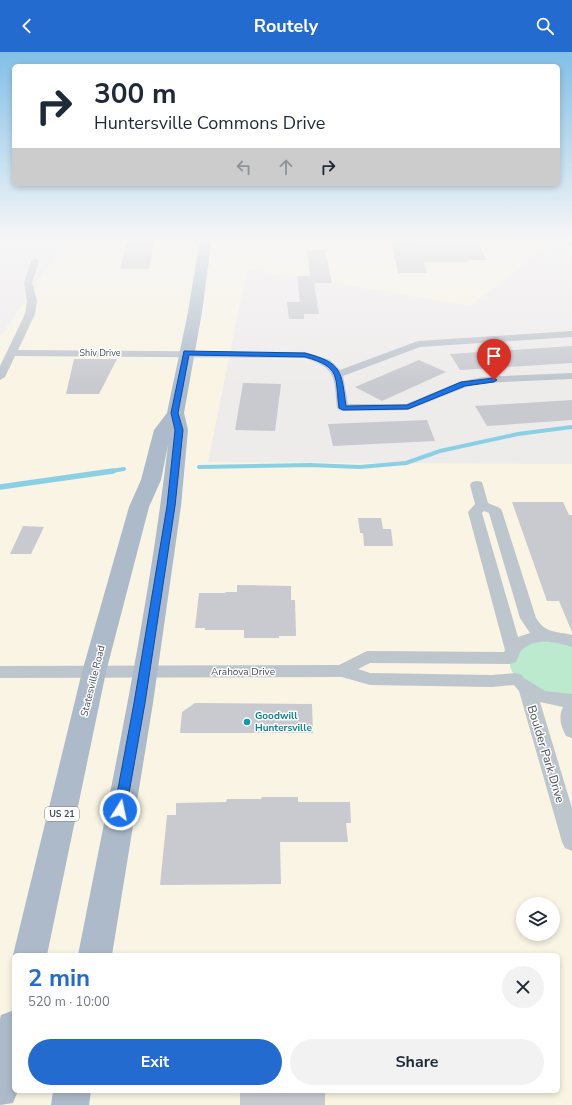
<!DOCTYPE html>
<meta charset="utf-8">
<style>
body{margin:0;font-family:"Nunito Sans",sans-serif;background:#f2f2f3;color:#1f2937;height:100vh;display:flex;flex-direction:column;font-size:15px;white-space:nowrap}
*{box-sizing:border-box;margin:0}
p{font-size:13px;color:#747a83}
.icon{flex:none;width:22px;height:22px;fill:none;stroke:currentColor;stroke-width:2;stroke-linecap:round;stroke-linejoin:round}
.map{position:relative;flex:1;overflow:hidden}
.drawer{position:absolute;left:12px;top:901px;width:548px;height:140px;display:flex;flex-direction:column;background:#fff;border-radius:6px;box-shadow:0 2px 6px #0003}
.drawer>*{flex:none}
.banner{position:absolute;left:12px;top:12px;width:548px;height:122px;border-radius:6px;box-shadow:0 2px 6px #0003;background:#fff;color:#1f2937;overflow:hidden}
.tools{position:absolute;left:516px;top:845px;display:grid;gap:8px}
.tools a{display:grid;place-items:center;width:44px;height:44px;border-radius:50%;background:#fff;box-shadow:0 2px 6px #0003;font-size:20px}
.pin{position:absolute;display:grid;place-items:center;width:34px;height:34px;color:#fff;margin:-41px -17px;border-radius:50% 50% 50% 0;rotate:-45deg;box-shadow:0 0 4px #0007}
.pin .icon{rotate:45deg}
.me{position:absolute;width:44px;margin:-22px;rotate:10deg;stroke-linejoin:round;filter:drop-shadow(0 0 3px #0008)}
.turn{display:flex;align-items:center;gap:14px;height:84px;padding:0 16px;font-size:18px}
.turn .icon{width:52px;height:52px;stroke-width:2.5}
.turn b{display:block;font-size:28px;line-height:34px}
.lanes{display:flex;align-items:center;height:38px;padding:0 16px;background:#0003;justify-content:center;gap:20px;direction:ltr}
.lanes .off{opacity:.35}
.round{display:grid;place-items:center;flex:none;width:42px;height:42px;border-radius:21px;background:#f2f2f3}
.head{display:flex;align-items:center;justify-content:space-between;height:68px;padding:0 16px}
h1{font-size:24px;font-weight:700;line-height:30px;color:#246bcf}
.primary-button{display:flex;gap:8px;margin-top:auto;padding:8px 16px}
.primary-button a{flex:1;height:46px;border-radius:24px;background:#246bcf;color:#fff;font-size:16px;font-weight:700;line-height:46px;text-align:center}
.primary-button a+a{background:#f2f2f3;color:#1f2937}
header{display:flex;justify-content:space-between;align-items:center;height:52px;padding:0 16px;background:#246bcf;color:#fff;font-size:18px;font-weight:700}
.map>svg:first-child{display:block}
</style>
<header><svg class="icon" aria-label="back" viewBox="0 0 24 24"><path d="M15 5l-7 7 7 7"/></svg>Routely<svg class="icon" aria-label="search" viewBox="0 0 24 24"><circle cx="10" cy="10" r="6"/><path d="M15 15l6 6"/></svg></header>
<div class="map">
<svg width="572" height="1053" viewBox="0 0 572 1053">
<rect width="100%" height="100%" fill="#eeebeb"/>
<path fill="#f9f4e3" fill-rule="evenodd" d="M 68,186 L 534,186 L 546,196 L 470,254 L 247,217 L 208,410 L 572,412 L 572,1053 L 0,1053 L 0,285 ZM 523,852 L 553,852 L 553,882 L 523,882 ZM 14,903 L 558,903 L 558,1039 L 14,1039 Z"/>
<path fill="#bbeace" d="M 572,589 L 572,649 L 558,649 L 516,627 L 510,615 L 510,606 L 520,590 Z"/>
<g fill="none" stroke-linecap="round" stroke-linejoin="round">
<g stroke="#8ad0e5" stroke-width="4">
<path d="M 199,415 L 310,413 L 360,415 L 406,411 L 440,399 L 518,382 L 572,375"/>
<path d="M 106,420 L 124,417"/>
</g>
<path stroke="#8ad0e5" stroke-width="5.5" d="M 0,435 L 113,419"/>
</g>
<g fill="#c8cad0">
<path d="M 127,188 L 154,188 L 149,217 L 120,217 Z"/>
<path d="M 391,188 L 417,189 L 418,191 L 478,191 L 487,208 L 468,208 L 469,210 L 424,210 L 427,221 L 398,221 Z"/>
<path d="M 307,198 L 325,198 L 332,231 L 314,231 L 319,262 L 304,262 L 304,267 L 289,267 L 287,250 L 300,250 L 297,224 L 310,224 Z"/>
<path d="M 572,294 L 572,311 L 460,318 L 450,302 Z"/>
<path d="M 74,307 L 117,307 L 99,342 L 66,342 Z"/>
<path d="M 419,308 L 446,320 L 382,349 L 355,335 Z"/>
<path d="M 243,331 L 281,332 L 275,379 L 235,378 Z"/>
<path d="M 572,348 L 572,368 L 487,374 L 475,354 Z"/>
<path d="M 427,368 L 435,389 L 333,394 L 328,372 Z"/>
<path d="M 512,450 L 563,450 L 569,463 L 572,463 L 572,580 L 559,549 L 547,549 Z"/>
<path d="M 358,466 L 381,466 L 383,477 L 391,477 L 393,494 L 364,494 L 363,481 L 360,481 Z"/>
<path d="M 23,474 L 44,475 L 31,502 L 10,502 Z"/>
<path d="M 237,533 L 291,534 L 291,548 L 295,548 L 296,584 L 279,584 L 279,586 L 244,586 L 244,578 L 205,578 L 205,576 L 195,576 L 199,541 L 225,541 L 226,540 L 237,540 Z"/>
<path d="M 195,651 L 312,652 L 313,681 L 180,681 L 182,660 Z"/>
<path d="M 262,745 L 298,745 L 298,750 L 350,750 L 351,771 L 346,771 L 348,790 L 280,790 L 281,832 L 160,833 L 167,763 L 176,763 L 176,751 L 226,750 L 227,747 L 261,747 Z"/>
<rect x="240" y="1039" width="85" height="14"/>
</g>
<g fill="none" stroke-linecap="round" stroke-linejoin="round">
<g fill="#bdc5cd" fill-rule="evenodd">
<path d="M 203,186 L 259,186 L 255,188 L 206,190 L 203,190 Z"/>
<path d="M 559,186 L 569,186 L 572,189 L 572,195 Z"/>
<path d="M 35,206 L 39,209 L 32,230 L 37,249 L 35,262 L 18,298 L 305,300 L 330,308 L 340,318 L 418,289 L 572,279 L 572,285 L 420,295 L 343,324 L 348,352 L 406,352 L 459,330 L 482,325 L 572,321 L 572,327 L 482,331 L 466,335 L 408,358 L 343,359 L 339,358 L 337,356 C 334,325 337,316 304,306 L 15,304 L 5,325 L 0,328 L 0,314 L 25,262 L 27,249 L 24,230 L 31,209 Z"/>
<path d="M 477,429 L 482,430 L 488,451 L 500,456 L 502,459 L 536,566 C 546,582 556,579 572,583 L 572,595 C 556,590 534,585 521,599 C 518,603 518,606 516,610 L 510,612 L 370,611 L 358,617 L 370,621 L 492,623 L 516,621 L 522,623 L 524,626 L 545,639 L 572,642 L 572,686 L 566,684 C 561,675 558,665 563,655 L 540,650 L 572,756 L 572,799 L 565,796 L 562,790 L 519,639 L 514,633 L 492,635 L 370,633 L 342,625 L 0,626 L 0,614 L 339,613 L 367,599 L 504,600 L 505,598 L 468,460 L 475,452 L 470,433 L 472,430 ZM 484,459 L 489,461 L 520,566 L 530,581 L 518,585 L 482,461 Z"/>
</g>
<g fill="#acbac9" fill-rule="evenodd">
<path d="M 200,186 L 212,186 L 202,260 L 184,361 L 188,378 L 181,454 L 153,651 L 112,903 L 78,903 C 111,734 148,564 168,393 L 161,428 L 149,455 L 106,620 L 47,903 L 14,903 L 14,905 L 13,903 L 82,620 L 129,455 L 141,428 L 154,378 L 167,361 L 188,260 Z"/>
<path d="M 14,958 L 14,1039 L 18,1039 L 13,1051 L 0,1053 L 0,967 L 1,963 Z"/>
<path d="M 53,1039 L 91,1039 L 89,1053 L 51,1053 Z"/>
</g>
</g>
<linearGradient id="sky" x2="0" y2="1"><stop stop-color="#82bfe7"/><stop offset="0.56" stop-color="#f7f6f6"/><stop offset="1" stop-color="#f7f6f6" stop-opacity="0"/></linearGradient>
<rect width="572" height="334" fill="url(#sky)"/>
<path fill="#1a73e8" stroke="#114b97" d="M 184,299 L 305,301 C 343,311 341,319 346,354 L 407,353 L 461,330 L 494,326 L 497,328 L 494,330 L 465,334 L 408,357 L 343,358 L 339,356 C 335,324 341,315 305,305 L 189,303 L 178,361 L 183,378 L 175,454 L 145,651 L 126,758 L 125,762 L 120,763 L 116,762 L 114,758 L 134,651 L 167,454 L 175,378 L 171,361 Z"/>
<circle fill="#0f9aa8" stroke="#fff" stroke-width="1.5" cx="247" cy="670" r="4"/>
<g text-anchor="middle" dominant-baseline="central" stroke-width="3" stroke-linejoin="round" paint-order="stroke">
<g font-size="9" fill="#454e57" stroke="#fff">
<text x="100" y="301">Shiv Drive</text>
</g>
<rect fill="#fff" stroke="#7d8389" stroke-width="1" x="45" y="755" width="34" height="14" rx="3"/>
<g font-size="9" font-weight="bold" fill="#454e57">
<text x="62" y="762">US 21</text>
</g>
<g font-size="10" fill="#454e57" stroke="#fff">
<text x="243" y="620">Arahova Drive</text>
<text transform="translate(93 629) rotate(-76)">Statesville Road</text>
</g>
<g font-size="10" font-weight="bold" fill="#0d838f" stroke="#fff" text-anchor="start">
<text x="255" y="664">Goodwill<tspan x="255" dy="12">Huntersville</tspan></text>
</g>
<g font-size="12" fill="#454e57" stroke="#fff">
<text transform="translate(546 702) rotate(73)">Boulder Park Drive</text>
</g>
</g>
</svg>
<div class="tools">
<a><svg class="icon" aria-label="layers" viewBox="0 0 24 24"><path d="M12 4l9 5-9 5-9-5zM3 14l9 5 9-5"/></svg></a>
</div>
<div class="pin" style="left:494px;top:328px;background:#d93025"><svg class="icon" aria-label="arrive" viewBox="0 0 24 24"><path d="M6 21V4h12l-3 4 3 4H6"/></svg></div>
<svg class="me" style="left:120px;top:758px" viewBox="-20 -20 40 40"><circle r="17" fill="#1a73e8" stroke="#fff" stroke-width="3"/><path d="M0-11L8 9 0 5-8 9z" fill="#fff"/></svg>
<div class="banner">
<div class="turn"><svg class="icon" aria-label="right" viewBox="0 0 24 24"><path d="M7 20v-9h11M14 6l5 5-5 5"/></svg><div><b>300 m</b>Huntersville Commons Drive</div></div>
<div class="lanes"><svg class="icon off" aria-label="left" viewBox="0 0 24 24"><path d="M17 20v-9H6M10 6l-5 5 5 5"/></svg><svg class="icon off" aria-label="ahead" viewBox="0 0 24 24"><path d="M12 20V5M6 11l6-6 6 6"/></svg><svg class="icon" aria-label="right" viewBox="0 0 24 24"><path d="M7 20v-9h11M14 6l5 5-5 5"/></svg></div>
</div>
<section class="drawer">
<div class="head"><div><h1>2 min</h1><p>520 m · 10:00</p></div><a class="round"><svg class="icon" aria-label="close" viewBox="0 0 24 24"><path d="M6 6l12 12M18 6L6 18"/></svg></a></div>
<div class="primary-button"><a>Exit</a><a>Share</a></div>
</section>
</div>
